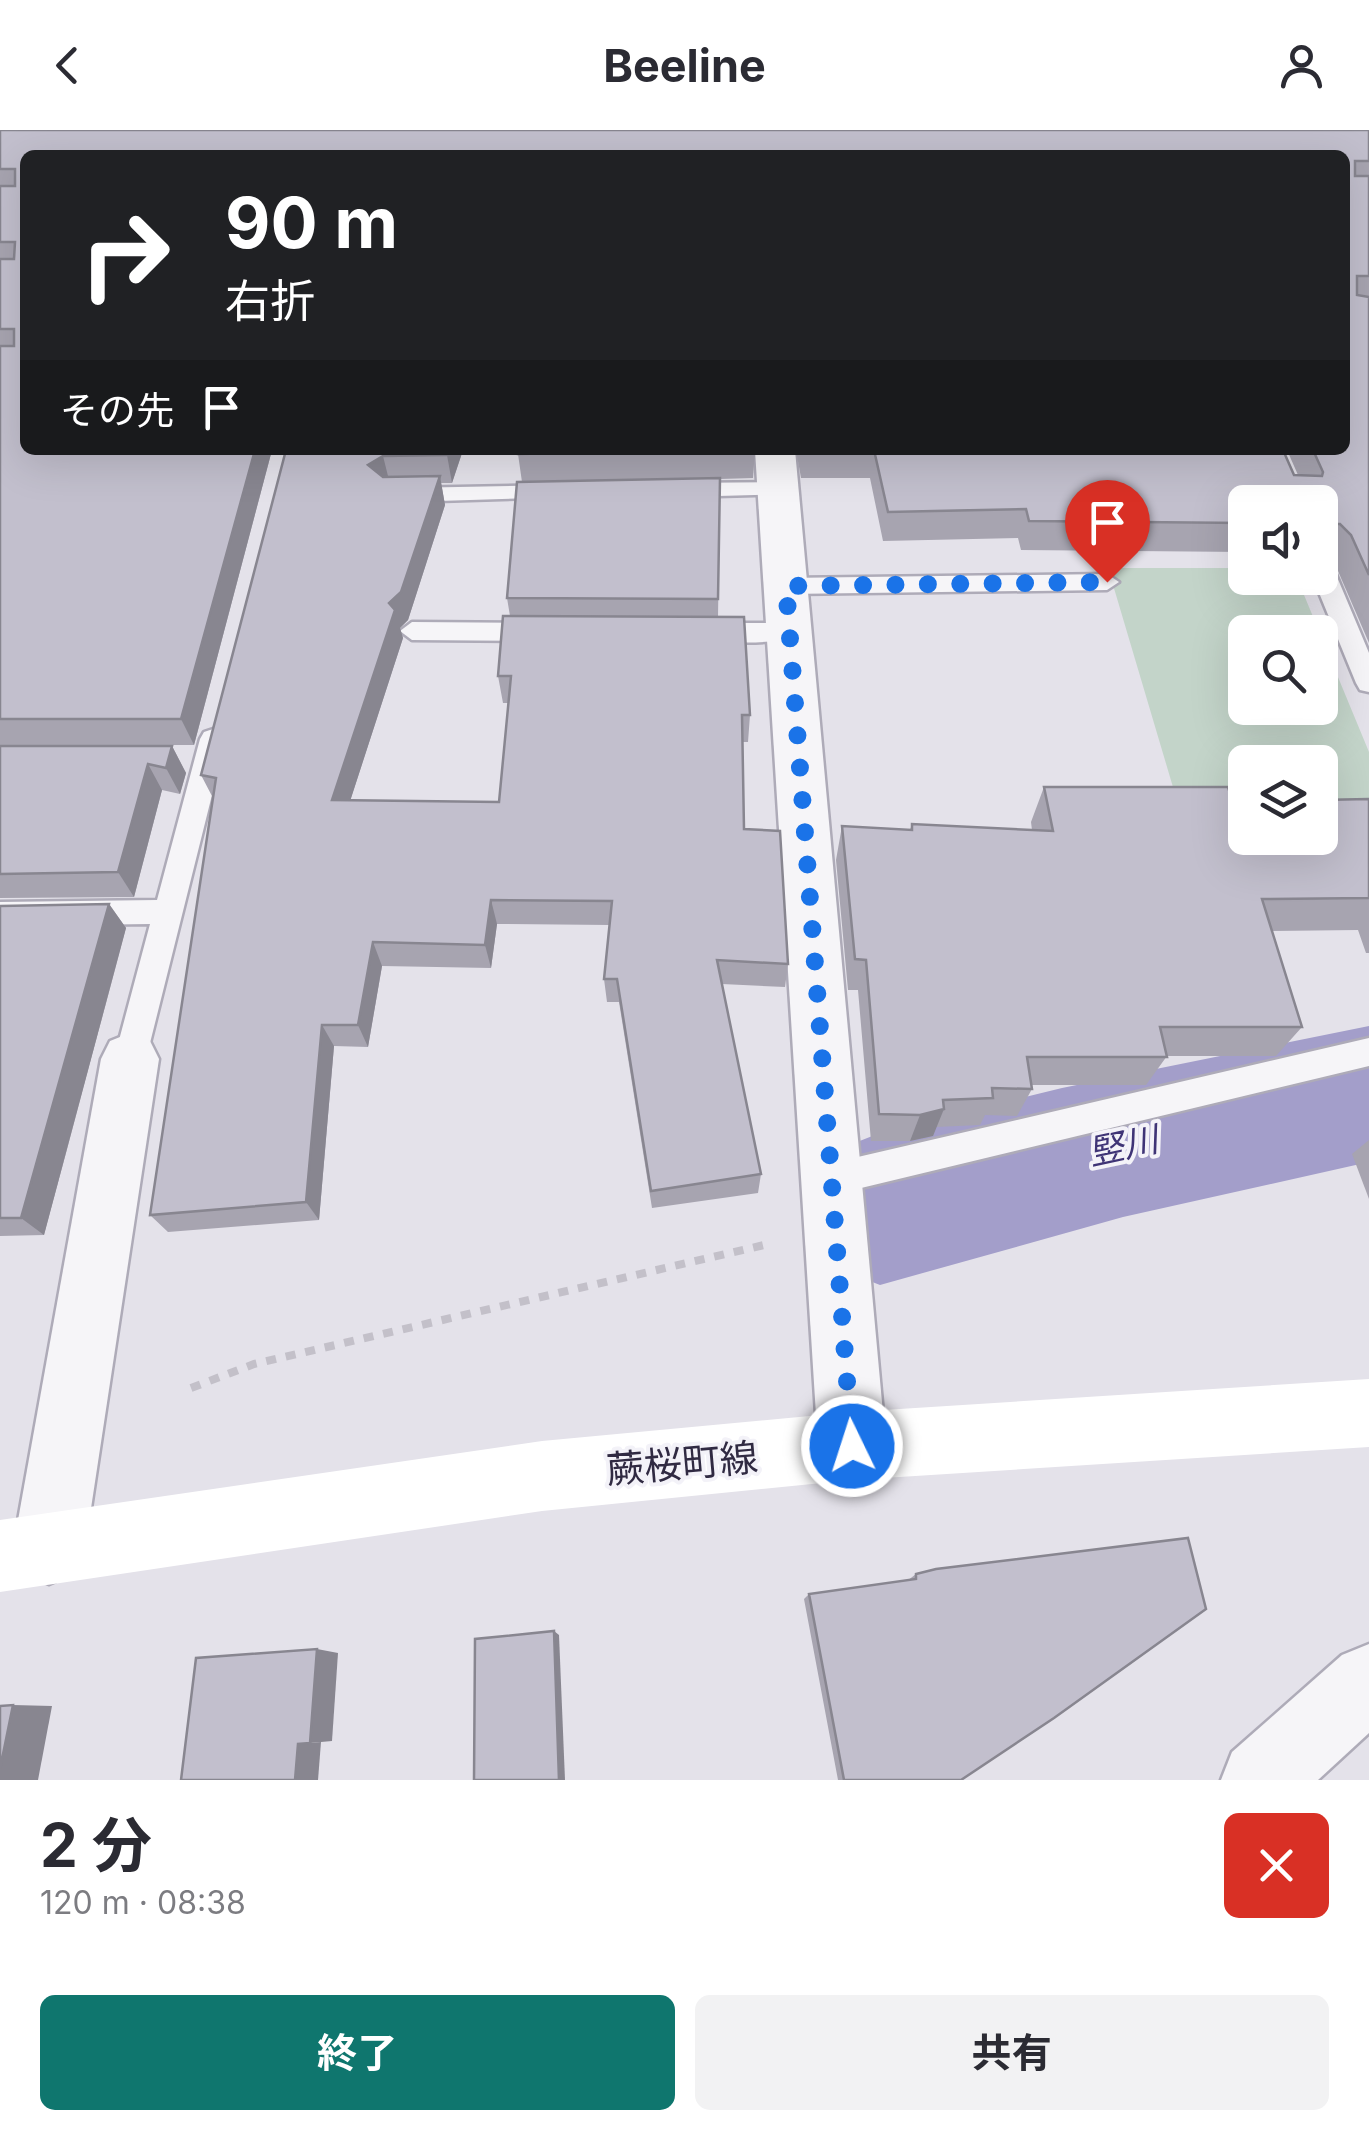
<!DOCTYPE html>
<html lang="ja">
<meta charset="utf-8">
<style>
body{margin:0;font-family:Inter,"Noto Sans JP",sans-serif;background:#f2f2f3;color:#2b2b33;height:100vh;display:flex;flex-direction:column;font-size:38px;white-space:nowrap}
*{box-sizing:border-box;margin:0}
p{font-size:32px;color:#7c7c81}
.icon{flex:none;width:55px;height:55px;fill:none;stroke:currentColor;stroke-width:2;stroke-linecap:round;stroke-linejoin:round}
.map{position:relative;height:1650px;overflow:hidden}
.panel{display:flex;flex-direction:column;background:#fff;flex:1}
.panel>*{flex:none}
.hud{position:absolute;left:20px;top:20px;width:1330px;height:305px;border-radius:15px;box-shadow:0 10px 40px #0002;background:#202124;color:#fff;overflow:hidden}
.fabs{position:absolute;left:1228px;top:355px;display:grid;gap:20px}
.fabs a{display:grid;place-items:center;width:110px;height:110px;border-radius:15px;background:#fff;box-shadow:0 10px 40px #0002;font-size:50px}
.pin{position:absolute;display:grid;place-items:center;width:85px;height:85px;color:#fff;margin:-102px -42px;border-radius:50% 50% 50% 0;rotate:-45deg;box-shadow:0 0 10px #0007}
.pin .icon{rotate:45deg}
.me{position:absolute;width:110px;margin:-55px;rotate:356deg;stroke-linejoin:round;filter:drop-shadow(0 0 8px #0008)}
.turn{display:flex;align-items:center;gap:35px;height:210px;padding:0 40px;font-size:45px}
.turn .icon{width:130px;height:130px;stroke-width:2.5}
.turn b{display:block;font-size:70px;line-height:85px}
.then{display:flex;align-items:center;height:95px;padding:0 40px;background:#0003;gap:20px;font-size:38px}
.round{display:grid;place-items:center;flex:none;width:105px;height:105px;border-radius:15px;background:#f2f2f3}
.headline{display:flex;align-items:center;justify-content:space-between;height:170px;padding:0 40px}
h1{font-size:60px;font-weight:700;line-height:75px}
.button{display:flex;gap:20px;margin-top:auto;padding:20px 40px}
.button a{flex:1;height:115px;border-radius:15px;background:#0f766e;color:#fff;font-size:40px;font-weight:700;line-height:115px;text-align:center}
.button a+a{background:#f2f2f3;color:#2b2b33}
header{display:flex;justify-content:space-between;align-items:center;height:130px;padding:0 40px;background:#fff;font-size:45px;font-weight:700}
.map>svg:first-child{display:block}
</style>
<header><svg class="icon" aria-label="back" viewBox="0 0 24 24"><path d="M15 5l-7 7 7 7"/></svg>Beeline<svg class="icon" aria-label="person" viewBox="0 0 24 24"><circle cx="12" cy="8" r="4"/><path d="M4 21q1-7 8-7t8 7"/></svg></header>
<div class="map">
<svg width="1369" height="1650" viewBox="0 0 1369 1650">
<rect width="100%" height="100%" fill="#e4e2ea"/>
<path fill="#c3d4c9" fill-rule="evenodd" d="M 1108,438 L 1245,438 L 1245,448 L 1297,448 L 1369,622 L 1369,672 L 1320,673 L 1320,632 L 1245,632 L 1245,674 L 1178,674 ZM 1245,502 L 1320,502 L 1320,578 L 1245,578 Z"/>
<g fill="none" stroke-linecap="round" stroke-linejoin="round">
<path fill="#a39eca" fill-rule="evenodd" d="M 1369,896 L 1369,1032 L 1123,1087 L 880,1155 L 824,1133 L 801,1079 L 824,1025 L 880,1003 L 1062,958 Z"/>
<defs>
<g id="service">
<path d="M 778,352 L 789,359 L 786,364 L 681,367 L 670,360 L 681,353 Z"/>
<path d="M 555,355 L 566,362 L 563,367 L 406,372 L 395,365 L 406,358 Z"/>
<path d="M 1320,427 L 1332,435 L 1369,523 L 1369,562 L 1360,560 L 1356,553 L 1313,448 L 1320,448 Z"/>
<path d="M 1107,444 L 1119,452 L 1107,460 L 786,464 L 774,456 L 786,448 Z"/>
<path d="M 412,492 L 539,493 L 552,502 L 539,511 L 412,510 L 400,501 Z"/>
<path d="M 705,493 L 789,493 L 802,502 C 792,516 702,516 692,502 Z"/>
<path d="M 213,599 L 222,602 L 226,609 L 146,929 L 141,939 L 130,943 L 119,939 L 114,929 L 150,794 L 0,796 L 0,772 L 157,770 L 200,609 L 204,602 Z"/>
<path d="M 1369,908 L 1369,936 L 832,1065 L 820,1060 L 815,1049 L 820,1038 L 832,1033 Z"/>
</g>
<g id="minor">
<path d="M 755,320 L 795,320 L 886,1316 L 876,1340 L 852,1350 L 828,1340 L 818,1316 Z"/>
<path d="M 130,903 L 150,911 L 159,929 L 85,1418 L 74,1443 L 49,1454 L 24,1443 L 13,1418 L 101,929 L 110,911 Z"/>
</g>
<path id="tertiary" d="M 1369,1514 L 1369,1603 L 1318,1650 L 1221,1650 L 1232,1622 L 1342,1525 Z"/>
</defs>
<use href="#service" stroke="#aeabb8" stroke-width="5"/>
<use href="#minor" stroke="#aeabb8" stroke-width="5"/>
<use href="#tertiary" stroke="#aeabb8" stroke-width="5"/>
<path stroke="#c3c0c9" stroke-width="8" stroke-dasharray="10 10" stroke-linecap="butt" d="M 191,1258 L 254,1234 L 764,1115"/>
<use href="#service" fill="#f6f5f8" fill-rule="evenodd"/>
<use href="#minor" fill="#f6f5f8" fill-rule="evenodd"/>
<use href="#tertiary" fill="#f6f5f8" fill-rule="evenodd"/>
<path fill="#fff" fill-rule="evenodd" d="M 1369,1249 L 1369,1317 L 852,1350 L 542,1381 L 0,1462 L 0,1390 L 542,1311 L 852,1282 Z"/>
</g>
<g fill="#a7a4b0">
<path d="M 0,0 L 1369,0 L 1369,513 L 1335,434 L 1324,422 L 1320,422 L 1320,372 L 1245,372 L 1245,422 L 1021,420 L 1018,408 L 883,411 L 870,348 L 801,348 L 796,320 L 1283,320 L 1294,345 L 1298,345 L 1287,320 L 1345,320 L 1345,25 L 25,25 L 25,320 L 272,320 L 194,615 L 0,615 Z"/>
<path d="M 286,320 L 463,320 L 452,353 L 441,353 L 445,375 L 408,490 L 400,498 L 403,508 L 350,671 L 499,672 L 509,573 L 503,573 L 498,546 L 510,486 L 507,468 L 522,352 L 518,324 L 755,320 L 753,348 L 720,349 L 718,487 L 750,585 L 748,612 L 743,612 L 744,699 L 788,834 L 785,857 L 722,854 L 761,1044 L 758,1063 L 652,1078 L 619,872 L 607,872 L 604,849 L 610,795 L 497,794 L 491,838 L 382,836 L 368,917 L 334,916 L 319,1090 L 168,1102 L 150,1085 L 213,668 L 201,645 Z"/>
<path d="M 0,616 L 172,616 L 186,643 L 180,664 L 162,660 L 134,767 L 0,768 Z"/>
<path d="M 1044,657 L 1232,670 L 1369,669 L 1369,823 L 1366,823 L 1358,800 L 1272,801 L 1302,897 L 1276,926 L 1167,926 L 1146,955 L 1032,955 L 1032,959 L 1017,986 L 985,985 L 980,995 L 936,997 L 933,1006 L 910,1011 L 871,1011 L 858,860 L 848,860 L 836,730 L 842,696 L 910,700 L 912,694 L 1032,700 L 1031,692 Z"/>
<path d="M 109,774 L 126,798 L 44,1105 L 0,1106 L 0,776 Z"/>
<path d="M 1369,1010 L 1369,1069 L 1352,1024 Z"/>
<path d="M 916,1444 L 961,1650 L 838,1650 L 804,1469 L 809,1464 L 907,1451 Z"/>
</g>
<g fill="#888690">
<path d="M 255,320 L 272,320 L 194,615 L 181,589 Z"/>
<path d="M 448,320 L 463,320 L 452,353 L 447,325 Z"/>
<path d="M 383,326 L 390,354 L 368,335 Z"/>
<path d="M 440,346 L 445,375 L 408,490 L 400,498 L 403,508 L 342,696 L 332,670 L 389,473 Z"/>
<path d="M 172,616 L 186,643 L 180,664 L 166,638 Z"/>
<path d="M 148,634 L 162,660 L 134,767 L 118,742 Z"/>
<path d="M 491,770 L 497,794 L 491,838 L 485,815 Z"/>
<path d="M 109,774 L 126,798 L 44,1105 L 21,1088 Z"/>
<path d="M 373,812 L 382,836 L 368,917 L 358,895 Z"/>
<path d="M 322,895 L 334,916 L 319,1090 L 306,1072 Z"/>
<path d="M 944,979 L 933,1006 L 910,1011 L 920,985 Z"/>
<path d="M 554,1501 L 559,1505 L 565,1650 L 559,1650 Z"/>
<path d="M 317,1519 L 338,1523 L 332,1611 L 310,1613 Z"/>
<path d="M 13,1575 L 52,1576 L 38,1650 L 0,1650 L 0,1639 Z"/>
<path d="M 321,1612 L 318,1650 L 295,1650 L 298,1614 Z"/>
</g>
<g fill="#c2bfcd" stroke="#888690" stroke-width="2.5">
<path d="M 0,0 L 1369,0 L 1369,31 L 1355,31 L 1355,46 L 1369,46 L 1369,146 L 1357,146 L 1357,165 L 1369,167 L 1369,445 L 1351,405 L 1340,394 L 1320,394 L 1320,372 L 1245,372 L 1245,393 L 1029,391 L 1026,379 L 888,382 L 874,320 L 1283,320 L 1294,345 L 1322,346 L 1323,342 L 1313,320 L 1345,320 L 1345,25 L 25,25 L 25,320 L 255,320 L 181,589 L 0,589 L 0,216 L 14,216 L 14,199 L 0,199 L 0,129 L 14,129 L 15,112 L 0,112 L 0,56 L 15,56 L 15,39 L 0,39 Z"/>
<path d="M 286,320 L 448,320 L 447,325 L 383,326 L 368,335 L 383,347 L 440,346 L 401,462 L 389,473 L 395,480 L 332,670 L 499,672 L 511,546 L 498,546 L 503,486 L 744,487 L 750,585 L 742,585 L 744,699 L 780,701 L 788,834 L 717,830 L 761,1044 L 651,1061 L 617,849 L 604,849 L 612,771 L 491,770 L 485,815 L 373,812 L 358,895 L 322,895 L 306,1072 L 150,1085 L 216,648 L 201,645 Z"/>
<path d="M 518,320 L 736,320 L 518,324 Z"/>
<path d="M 720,348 L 718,469 L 507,468 L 517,352 Z"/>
<path d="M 0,616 L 172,616 L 166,638 L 148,634 L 118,742 L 0,744 Z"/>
<path d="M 1044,657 L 1228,657 L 1232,670 L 1245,670 L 1245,708 L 1320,708 L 1320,670 L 1369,669 L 1369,768 L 1262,769 L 1302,897 L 1160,897 L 1167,927 L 1027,927 L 1032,959 L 992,958 L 993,968 L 943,970 L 944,979 L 920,985 L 879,984 L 866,830 L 855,829 L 842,696 L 912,700 L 912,694 L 1053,701 Z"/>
<path d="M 109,774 L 21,1088 L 0,1088 L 0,776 Z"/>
<path d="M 1188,1408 L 1206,1479 L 1054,1588 L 961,1650 L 844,1650 L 809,1464 L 916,1449 L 916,1444 L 936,1439 Z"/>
<path d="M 554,1501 L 559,1650 L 474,1650 L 475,1509 Z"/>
<path d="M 317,1519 L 310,1613 L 298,1614 L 295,1650 L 181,1650 L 196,1528 Z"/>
<path d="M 13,1575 L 0,1639 L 0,1576 Z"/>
</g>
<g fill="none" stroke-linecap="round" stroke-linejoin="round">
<path stroke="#1a73e8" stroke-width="18" stroke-dasharray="0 32.4" d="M 852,1316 L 786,456 L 1107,452"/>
</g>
<g text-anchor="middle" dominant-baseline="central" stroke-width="8" stroke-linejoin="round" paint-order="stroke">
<g font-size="35" font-style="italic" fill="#3f3476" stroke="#f3f2f8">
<text transform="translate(1123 1015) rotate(-12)">竪川</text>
</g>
<g font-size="38" fill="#302a42" stroke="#f3f2f8">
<text transform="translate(682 1333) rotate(-5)">蕨桜町線</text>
</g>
</g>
</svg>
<div class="fabs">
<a><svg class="icon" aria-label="sound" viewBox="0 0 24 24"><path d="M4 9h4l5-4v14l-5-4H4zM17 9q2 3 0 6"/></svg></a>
<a><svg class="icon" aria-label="search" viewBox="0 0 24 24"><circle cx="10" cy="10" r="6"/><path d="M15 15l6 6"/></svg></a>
<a><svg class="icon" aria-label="layers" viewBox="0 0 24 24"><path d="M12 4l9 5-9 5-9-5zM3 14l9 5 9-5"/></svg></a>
</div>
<div class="pin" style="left:1107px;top:452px;background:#d93025"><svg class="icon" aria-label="arrive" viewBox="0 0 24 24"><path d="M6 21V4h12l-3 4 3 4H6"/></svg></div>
<svg class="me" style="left:852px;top:1316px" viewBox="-20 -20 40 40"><circle r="17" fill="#1a73e8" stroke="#fff" stroke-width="3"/><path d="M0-11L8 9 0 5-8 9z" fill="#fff"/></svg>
<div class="hud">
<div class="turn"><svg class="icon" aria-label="right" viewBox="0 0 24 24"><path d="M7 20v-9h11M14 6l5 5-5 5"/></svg><div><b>90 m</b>右折</div></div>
<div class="then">その先<svg class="icon" aria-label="arrive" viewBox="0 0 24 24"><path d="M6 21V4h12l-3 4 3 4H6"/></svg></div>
</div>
</div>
<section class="panel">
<div class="headline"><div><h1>2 分</h1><p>120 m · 08:38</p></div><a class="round" style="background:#d93025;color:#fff"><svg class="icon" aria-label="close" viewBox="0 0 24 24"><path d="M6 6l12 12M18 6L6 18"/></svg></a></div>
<div class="button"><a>終了</a><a>共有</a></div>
</section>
